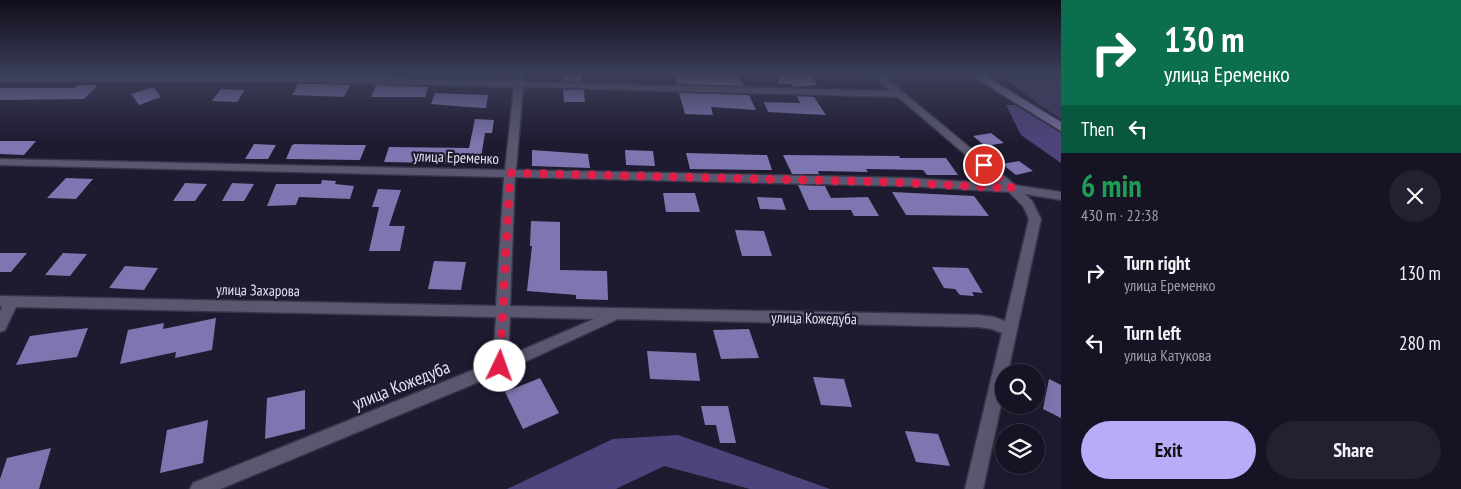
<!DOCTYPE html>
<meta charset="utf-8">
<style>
body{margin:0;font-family:"PT Sans Narrow",sans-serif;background:#232131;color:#f1f3f6;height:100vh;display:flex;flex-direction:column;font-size:19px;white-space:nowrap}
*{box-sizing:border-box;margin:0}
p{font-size:16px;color:#9e9ea6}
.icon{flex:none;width:28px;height:28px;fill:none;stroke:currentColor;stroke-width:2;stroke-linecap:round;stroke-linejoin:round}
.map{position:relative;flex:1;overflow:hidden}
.side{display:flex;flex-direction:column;background:#161424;width:400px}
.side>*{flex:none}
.hud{background:#0b6e4f;color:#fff;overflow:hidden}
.tools{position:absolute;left:995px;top:364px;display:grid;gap:10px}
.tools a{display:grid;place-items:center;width:50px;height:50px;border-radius:50%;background:#161424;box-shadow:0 5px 20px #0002,0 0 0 1px #353341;font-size:25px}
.pin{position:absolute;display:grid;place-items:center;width:42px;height:42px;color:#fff;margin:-21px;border:2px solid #fff;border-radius:50%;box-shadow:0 1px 5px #0007}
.me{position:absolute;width:55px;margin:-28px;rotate:3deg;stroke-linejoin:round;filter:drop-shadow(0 0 4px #0008)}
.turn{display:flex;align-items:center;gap:18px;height:105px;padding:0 20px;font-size:22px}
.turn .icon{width:65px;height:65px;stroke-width:2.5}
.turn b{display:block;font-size:35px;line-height:42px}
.then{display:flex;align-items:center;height:48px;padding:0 20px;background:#0003;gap:10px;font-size:19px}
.round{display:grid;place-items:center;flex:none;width:52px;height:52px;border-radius:26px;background:#232131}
.overview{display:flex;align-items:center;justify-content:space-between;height:85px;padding:0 20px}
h1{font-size:30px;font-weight:600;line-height:38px;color:#1e9e55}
.primary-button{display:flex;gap:10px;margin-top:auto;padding:10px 20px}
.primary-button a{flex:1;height:58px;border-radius:30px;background:#b6acf8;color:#111;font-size:20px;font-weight:600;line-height:58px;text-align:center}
.primary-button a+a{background:#232131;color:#f1f3f6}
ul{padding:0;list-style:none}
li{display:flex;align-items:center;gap:15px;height:70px;padding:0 20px}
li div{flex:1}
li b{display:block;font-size:19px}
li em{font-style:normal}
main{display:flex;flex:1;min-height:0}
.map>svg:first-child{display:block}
</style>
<main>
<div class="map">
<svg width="1061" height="489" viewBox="0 0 1061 489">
<rect width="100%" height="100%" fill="#1e1a30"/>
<path fill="#403961" d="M 1001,75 L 1061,75 L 1061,119 L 1038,104 Z"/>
<g fill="#4e447b">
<path d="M 1006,105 L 1015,105 L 1061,133 L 1061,163 L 1021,135 Z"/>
<path d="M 678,435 L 830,489 L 750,489 L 664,466 L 616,489 L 507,489 L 613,439 Z"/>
</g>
<g fill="#7e76b0">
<path d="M 562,75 L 582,75 L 582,82 L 563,81 Z"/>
<path d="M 675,75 L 738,75 L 744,86 L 677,84 Z"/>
<path d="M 778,75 L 812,75 L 817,85 L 793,87 L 792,84 L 778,84 Z"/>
<path d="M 298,84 L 317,84 L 350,85 L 344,97 L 292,95 Z"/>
<path d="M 78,85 L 98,85 L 84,99 L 0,100 L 0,88 L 74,88 Z"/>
<path d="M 376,85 L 428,87 L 425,97 L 371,97 Z"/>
<path d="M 153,87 L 161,97 L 139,105 L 131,94 Z"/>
<path d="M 221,89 L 245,90 L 237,102 L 212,101 Z"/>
<path d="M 563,90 L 584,90 L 585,102 L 564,102 Z"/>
<path d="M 435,93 L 459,94 L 488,95 L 486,108 L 467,107 L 431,104 Z"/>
<path d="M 679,93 L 749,95 L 756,110 L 711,107 L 713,115 L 685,114 Z"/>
<path d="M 797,96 L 814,97 L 826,115 L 768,112 L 764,102 L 800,103 Z"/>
<path d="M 475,119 L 494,120 L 492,133 L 485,133 L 480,164 L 384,162 L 389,147 L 469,148 Z"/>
<path d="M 991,133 L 1004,143 L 985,146 L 973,136 Z"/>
<path d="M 0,141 L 36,141 L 24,155 L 0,154 Z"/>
<path d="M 254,144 L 276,145 L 268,159 L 245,159 Z"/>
<path d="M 295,144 L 346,145 L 366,145 L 360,160 L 286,159 L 292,145 Z"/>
<path d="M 532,150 L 588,154 L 590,168 L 532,166 Z"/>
<path d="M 625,150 L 653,151 L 655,166 L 626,165 Z"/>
<path d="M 686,153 L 767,155 L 772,170 L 690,169 Z"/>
<path d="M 783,155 L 899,156 L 900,158 L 946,158 L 958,175 L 927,175 L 923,170 L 866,169 L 868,172 L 818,171 L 819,174 L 792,174 Z"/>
<path d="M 1019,161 L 1033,171 L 1016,175 L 1002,164 Z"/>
<path d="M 66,178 L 93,179 L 76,199 L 47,198 Z"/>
<path d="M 322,180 L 336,181 L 335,184 L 354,186 L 350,199 L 299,197 L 296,205 L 267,206 L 276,184 L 321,184 Z"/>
<path d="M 185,183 L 207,184 L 195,201 L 173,201 Z"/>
<path d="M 232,183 L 254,184 L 244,201 L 222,201 Z"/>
<path d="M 798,185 L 825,186 L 831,198 L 868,197 L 879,216 L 854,216 L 851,210 L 809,210 Z"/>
<path d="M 378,189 L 401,190 L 389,226 L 405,226 L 400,251 L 369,251 L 379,207 L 372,207 Z"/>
<path d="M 892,192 L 974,196 L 989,216 L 906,215 Z"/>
<path d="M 663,193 L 695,193 L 700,212 L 666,212 Z"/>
<path d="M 757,197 L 782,198 L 786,210 L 760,209 Z"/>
<path d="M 531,221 L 560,222 L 560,270 L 607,271 L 608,300 L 576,299 L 576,295 L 527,291 L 532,246 L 530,246 Z"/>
<path d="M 735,230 L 764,231 L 772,256 L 742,256 Z"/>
<path d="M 0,253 L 27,253 L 11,272 L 0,272 Z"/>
<path d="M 63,253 L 87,254 L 70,276 L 45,275 Z"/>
<path d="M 434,261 L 466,262 L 461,290 L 428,289 Z"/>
<path d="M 125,266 L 158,268 L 144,290 L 109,288 Z"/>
<path d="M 932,267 L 968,268 L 983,293 L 972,292 L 974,296 L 960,295 L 955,289 L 944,288 Z"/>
<path d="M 216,318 L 212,350 L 175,358 L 176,352 L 120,364 L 128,330 L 164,323 L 163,329 Z"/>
<path d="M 88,328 L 77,357 L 16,365 L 30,336 Z"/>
<path d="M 749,329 L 759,358 L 721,359 L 713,330 Z"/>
<path d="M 647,351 L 696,353 L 700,381 L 650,379 Z"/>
<path d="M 813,377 L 844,379 L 852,407 L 821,405 Z"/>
<path d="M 540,378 L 559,413 L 523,429 L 505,392 Z"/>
<path d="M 1049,379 L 1061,385 L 1061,418 L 1043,409 Z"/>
<path d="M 305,390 L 305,429 L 265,439 L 267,398 Z"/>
<path d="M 701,406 L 728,406 L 736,443 L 720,443 L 716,425 L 705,425 Z"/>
<path d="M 208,420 L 203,463 L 160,473 L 167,430 Z"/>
<path d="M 905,431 L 938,434 L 950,466 L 916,462 Z"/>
<path d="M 51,448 L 39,489 L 0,489 L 0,479 L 7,458 Z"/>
</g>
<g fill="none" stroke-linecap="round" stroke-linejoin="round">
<defs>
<path id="street" d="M 0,75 L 317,76 L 515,81 L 516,75 L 524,75 L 524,82 L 891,91 L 872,75 L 882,75 L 1015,185 L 1061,192 L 1061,200 L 1025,194 L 1032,201 L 1041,219 L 1008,372 L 1004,372 L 1004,391 L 983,489 L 965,489 L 1002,333 L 992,329 L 978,327 L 618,319 L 505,371 L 220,489 L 190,489 L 193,483 L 493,362 L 496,317 L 16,307 L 5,330 L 0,332 L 0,312 L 2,306 L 0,306 L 0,296 L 496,306 L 504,177 L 0,165 L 0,159 L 505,170 L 514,87 L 317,82 L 0,81 ZM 523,87 L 898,97 L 1000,184 L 908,178 L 516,170 ZM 515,177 L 908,186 L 1009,192 L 1023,206 L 1029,219 L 1005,321 L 994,317 L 978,315 L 510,306 ZM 510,317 L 594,319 L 508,356 Z"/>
<path id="secondary" d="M 971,75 L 983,75 L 1061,122 L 1061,131 Z"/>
</defs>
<use href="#street" stroke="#383547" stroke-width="3"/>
<use href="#secondary" stroke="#383547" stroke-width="3"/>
<use href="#street" fill="#5a5871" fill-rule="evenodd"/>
<use href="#secondary" fill="#746f9b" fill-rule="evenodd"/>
</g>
<linearGradient id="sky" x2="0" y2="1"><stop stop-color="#100e1a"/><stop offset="0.52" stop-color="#3b3e59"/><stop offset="1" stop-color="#3b3e59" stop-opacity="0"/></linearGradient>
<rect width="1061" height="143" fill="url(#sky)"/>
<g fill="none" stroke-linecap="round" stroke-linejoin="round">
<path stroke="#e11d48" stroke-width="9" stroke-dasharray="0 16.2" d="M 500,366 L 510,173 L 888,182 L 1012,188 L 984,165"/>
</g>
<g text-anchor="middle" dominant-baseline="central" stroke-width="4.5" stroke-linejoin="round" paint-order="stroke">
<g font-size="15" fill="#e3e1f0" stroke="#1e1a30">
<text transform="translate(456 157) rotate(2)">улица Еременко</text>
<text transform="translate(258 290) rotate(1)">улица Захарова</text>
<text transform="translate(814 318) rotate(1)">улица Кожедуба</text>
</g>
<g font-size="18" fill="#e3e1f0" stroke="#1e1a30">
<text transform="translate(401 385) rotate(-22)">улица Кожедуба</text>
</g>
</g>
</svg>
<div class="tools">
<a><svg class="icon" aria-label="search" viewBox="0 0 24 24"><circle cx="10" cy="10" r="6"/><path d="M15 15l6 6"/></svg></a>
<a><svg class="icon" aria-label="layers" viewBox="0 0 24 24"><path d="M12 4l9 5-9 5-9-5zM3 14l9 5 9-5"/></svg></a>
</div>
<div class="pin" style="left:984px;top:165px;background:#d93025"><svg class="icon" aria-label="arrive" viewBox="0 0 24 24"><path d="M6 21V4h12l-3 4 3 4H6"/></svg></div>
<svg class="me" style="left:500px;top:366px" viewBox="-20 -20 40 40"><circle r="19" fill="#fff"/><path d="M0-13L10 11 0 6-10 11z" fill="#e11d48"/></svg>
</div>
<section class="side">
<div class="hud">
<div class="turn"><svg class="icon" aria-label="right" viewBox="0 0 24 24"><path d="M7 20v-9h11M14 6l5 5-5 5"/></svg><div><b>130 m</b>улица Еременко</div></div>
<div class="then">Then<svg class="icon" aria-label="left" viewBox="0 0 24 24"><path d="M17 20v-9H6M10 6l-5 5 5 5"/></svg></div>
</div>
<div class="overview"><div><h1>6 min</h1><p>430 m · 22:38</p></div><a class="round"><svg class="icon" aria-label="close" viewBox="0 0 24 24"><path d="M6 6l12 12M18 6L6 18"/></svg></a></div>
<ul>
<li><svg class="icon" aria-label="right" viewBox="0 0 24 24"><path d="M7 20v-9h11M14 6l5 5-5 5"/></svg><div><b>Turn right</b><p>улица Еременко</p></div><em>130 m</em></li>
<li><svg class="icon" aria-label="left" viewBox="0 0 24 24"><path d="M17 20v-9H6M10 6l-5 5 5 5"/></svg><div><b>Turn left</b><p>улица Катукова</p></div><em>280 m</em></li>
</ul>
<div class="primary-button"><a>Exit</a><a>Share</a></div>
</section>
</main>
